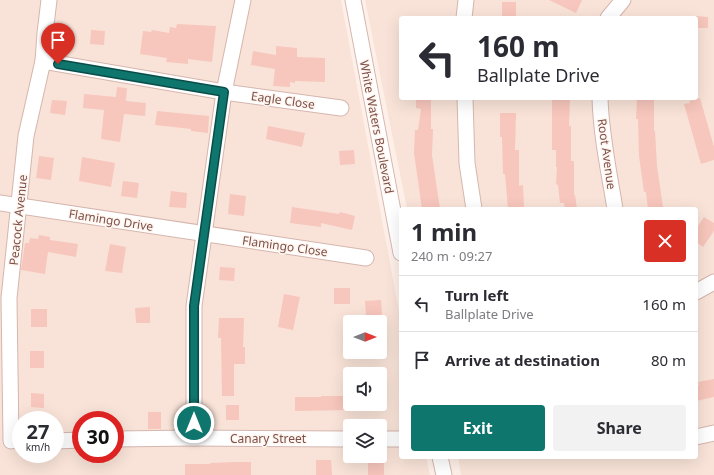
<!DOCTYPE html>
<meta charset="utf-8">
<style>
body{margin:0;font-family:"Noto Sans",sans-serif;background:#f2f2f3;color:#2b2b33;height:100vh;display:flex;flex-direction:column;font-size:15px;white-space:nowrap}
*{box-sizing:border-box;margin:0}
p{font-size:13px;color:#7c7c81}
.icon{flex:none;width:22px;height:22px;fill:none;stroke:currentColor;stroke-width:2;stroke-linecap:round;stroke-linejoin:round}
.map{position:relative;flex:1;overflow:hidden}
.panel{position:absolute;left:399px;top:207px;width:299px;height:252px;display:flex;flex-direction:column;background:#fff;border-radius:4px;box-shadow:0 4px 16px #0002}
.panel>*{flex:none}
.hud{position:absolute;left:399px;top:16px;width:299px;height:84px;border-radius:4px;box-shadow:0 4px 16px #0002;background:#fff;color:#2b2b33;overflow:hidden}
.needle{width:26px;rotate:90deg}
.buttons{position:absolute;left:343px;top:315px;display:grid;gap:8px}
.buttons a{display:grid;place-items:center;width:44px;height:44px;border-radius:4px;background:#fff;box-shadow:0 4px 16px #0002;font-size:20px}
.speed{position:absolute;left:12px;top:411px;display:flex;gap:8px;font-size:20px;font-weight:700;text-align:center}
.speed>*{display:grid;place-content:center;width:52px;height:52px;border-radius:50%;background:#fff;box-shadow:0 4px 16px #0002;line-height:1}
.speed small{font-size:10px;font-weight:400}
.speed .limit{border:6px solid #d22;background:#fff;color:#111}
.pin{position:absolute;display:grid;place-items:center;width:34px;height:34px;color:#fff;margin:-41px -17px;border-radius:50% 50% 50% 0;rotate:-45deg;box-shadow:0 0 4px #0007}
.pin .icon{rotate:45deg}
.me{position:absolute;width:44px;margin:-22px;rotate:0deg;stroke-linejoin:round;filter:drop-shadow(0 0 3px #0008)}
.turn{display:flex;align-items:center;gap:14px;height:84px;padding:0 12px;font-size:18px}
.turn .icon{width:52px;height:52px;stroke-width:2.5}
.turn b{display:block;font-size:28px;line-height:34px}
.round{display:grid;place-items:center;flex:none;width:42px;height:42px;border-radius:4px;background:#f2f2f3}
.summary{display:flex;align-items:center;justify-content:space-between;height:68px;padding:0 12px}
h1{font-size:24px;font-weight:700;line-height:30px}
.button{display:flex;gap:8px;margin-top:auto;padding:8px 12px}
.button a{flex:1;height:46px;border-radius:4px;background:#0f766e;color:#fff;font-size:16px;font-weight:700;line-height:46px;text-align:center}
.button a+a{background:#f2f2f3;color:#2b2b33}
ul{padding:0;list-style:none}
li{display:flex;align-items:center;gap:12px;height:56px;padding:0 12px;border-top:1px solid #e1e1e2}
li div{flex:1}
li b{display:block;font-size:15px}
li em{font-style:normal}
.map>svg:first-child{display:block}
</style>
<div class="map">
<svg width="714" height="475" viewBox="0 0 714 475">
<rect width="100%" height="100%" fill="#fef0e8"/>
<g fill="#f9e3d8" fill-rule="evenodd">
<path d="M 0,0 L 341,0 L 401,322 L 401,457 L 426,457 L 430,475 L 0,475 ZM 350,322 L 380,322 L 380,352 L 350,352 ZM 350,374 L 380,374 L 380,404 L 350,404 ZM 21,420 L 55,420 L 55,454 L 21,454 ZM 81,420 L 115,420 L 115,454 L 81,454 ZM 350,426 L 380,426 L 380,456 L 350,456 Z"/>
<path d="M 365,0 L 714,0 L 714,475 L 461,475 L 458,457 L 696,457 L 696,209 L 407,209 ZM 401,18 L 696,18 L 696,98 L 401,98 Z"/>
</g>
<g fill="#f7c6bc">
<path d="M 549,0 L 582,0 L 576,13 Z"/>
<rect x="502" y="2" width="14" height="16"/>
<path d="M 696,16 L 708,17 L 708,28 L 696,28 Z"/>
<path d="M 177,24 L 216,26 L 212,62 L 188,59 L 188,64 L 166,62 L 167,58 L 140,54 L 143,31 L 151,32 L 152,30 L 169,33 L 170,27 L 176,28 Z"/>
<path d="M 91,30 L 105,31 L 104,45 L 90,44 Z"/>
<path d="M 276,46 L 297,48 L 297,57 L 325,58 L 325,82 L 295,81 L 295,83 L 290,82 L 290,87 L 273,86 L 275,69 L 251,65 L 253,51 L 276,55 Z"/>
<path d="M 117,87 L 127,88 L 126,101 L 146,103 L 145,116 L 124,114 L 120,142 L 101,139 L 104,110 L 83,108 L 84,94 L 116,97 Z"/>
<path d="M 416,98 L 431,98 L 431,129 L 433,129 L 432,155 L 440,209 L 422,209 L 414,153 L 415,130 L 418,130 L 421,109 L 416,108 Z"/>
<path d="M 552,98 L 570,98 L 569,126 L 571,126 L 571,161 L 574,161 L 574,195 L 575,195 L 577,209 L 565,209 L 564,203 L 560,203 L 558,185 L 556,184 L 557,167 L 556,167 L 556,150 L 552,150 Z"/>
<path d="M 637,98 L 654,98 L 654,131 L 655,131 L 657,166 L 663,207 L 662,207 L 662,209 L 648,209 L 646,192 L 644,192 L 639,156 L 638,119 L 636,119 Z"/>
<path d="M 700,98 L 714,147 L 714,160 L 701,164 L 684,104 L 690,103 L 689,101 Z"/>
<path d="M 52,100 L 67,101 L 65,115 L 50,113 Z"/>
<path d="M 157,111 L 209,116 L 208,133 L 191,131 L 191,129 L 155,125 Z"/>
<path d="M 500,113 L 516,113 L 515,150 L 519,150 L 519,186 L 523,185 L 524,208 L 508,209 L 505,174 L 503,174 L 502,137 L 500,137 Z"/>
<path d="M 268,126 L 305,133 L 302,147 L 266,139 Z"/>
<path d="M 354,150 L 355,164 L 340,165 L 339,151 Z"/>
<path d="M 39,156 L 54,158 L 51,180 L 36,178 Z"/>
<path d="M 82,157 L 115,163 L 111,187 L 79,181 Z"/>
<path d="M 123,181 L 139,183 L 137,198 L 121,196 Z"/>
<path d="M 171,191 L 187,193 L 186,208 L 169,207 Z"/>
<path d="M 230,194 L 246,196 L 244,216 L 228,214 Z"/>
<path d="M 292,207 L 339,214 L 340,212 L 355,216 L 352,230 L 321,223 L 321,227 L 290,223 Z"/>
<path d="M 704,217 L 714,223 L 714,231 L 703,247 L 696,242 L 696,229 Z"/>
<path d="M 39,235 L 50,237 L 50,240 L 78,244 L 76,257 L 48,252 L 45,274 L 21,270 L 25,243 L 29,243 L 30,238 L 38,239 Z"/>
<path d="M 110,244 L 126,247 L 122,273 L 105,271 Z"/>
<path d="M 220,267 L 235,268 L 234,281 L 219,280 Z"/>
<rect x="334" y="288" width="16" height="16"/>
<path d="M 284,294 L 300,297 L 293,330 L 278,327 Z"/>
<path d="M 381,300 L 382,315 L 366,316 L 365,301 Z"/>
<path d="M 150,307 L 150,323 L 136,323 L 135,308 Z"/>
<rect x="31" y="309" width="16" height="18"/>
<path d="M 219,318 L 244,318 L 243,347 L 245,347 L 245,364 L 234,364 L 234,396 L 222,396 L 221,338 L 218,338 Z"/>
<rect x="30" y="351" width="14" height="17"/>
<path d="M 714,379 L 714,397 L 696,401 L 696,386 L 699,385 L 698,382 Z"/>
<path d="M 31,393 L 44,394 L 44,408 L 31,407 Z"/>
<path d="M 321,396 L 350,396 L 350,410 L 295,411 L 295,397 L 321,397 Z"/>
<rect x="226" y="405" width="13" height="15"/>
<rect x="148" y="412" width="13" height="17"/>
<path d="M 316,460 L 331,460 L 332,475 L 316,475 Z"/>
<path d="M 236,462 L 251,462 L 251,475 L 185,475 L 185,464 L 210,464 L 210,463 Z"/>
<rect x="368" y="463" width="16" height="12"/>
</g>
<g fill="none" stroke-linecap="round" stroke-linejoin="round">
<defs>
<g id="minor">
<path d="M 353,0 L 401,253"/>
<path d="M 464,18 L 466,0"/>
<path d="M 608,18 L 623,0"/>
<path d="M 43,61 L 224,92 L 341,108"/>
<path d="M 465,98 L 467,163 L 474,209"/>
<path d="M 600,98 C 601,135 609,172 615,209"/>
<path d="M 0,203 L 366,258"/>
<path d="M 696,292 L 714,282"/>
<path d="M 696,437 L 714,433"/>
<path d="M 194,438 L 194,306 L 224,92 L 243,0"/>
<path d="M 115,439 L 194,438 L 350,439"/>
<path d="M 380,439 L 400,439"/>
<path d="M 11,441 L 9,298 L 26,136 L 43,61 L 45,33 L 49,0"/>
<path d="M 55,441 L 81,440"/>
<path d="M 440,457 L 444,475"/>
</g>
</defs>
<use href="#minor" stroke="#d5b6ae" stroke-width="17"/>
<use href="#minor" stroke="#fff" stroke-width="15"/>
</g>
<g fill="none" stroke-linecap="round" stroke-linejoin="round">
<defs>
<path id="route" d="M 58,64 L 224,92 L 194,306 L 194,423"/>
</defs>
<use href="#route" stroke="#0a4d48" stroke-width="10"/>
<use href="#route" stroke="#0f766e" stroke-width="7"/>
</g>
<g text-anchor="middle" dominant-baseline="central" stroke-width="3" stroke-linejoin="round" paint-order="stroke">
<g font-size="12" fill="#7c4f48" stroke="#fff6f0">
<text transform="translate(283 100) rotate(8)">Eagle Close</text>
<text transform="translate(377 127) rotate(79)">White Waters Boulevard</text>
<text transform="translate(607 154) rotate(82)">Root Avenue</text>
<text transform="translate(18 220) rotate(-84)">Peacock Avenue</text>
<text transform="translate(111 220) rotate(9)">Flamingo Drive</text>
<text transform="translate(285 246) rotate(8)">Flamingo Close</text>
<text x="268" y="438">Canary Street</text>
</g>
</g>
</svg>
<div class="buttons">
<a><svg class="needle" viewBox="-14 -14 28 28"><path d="M0-13l5 13h-10z" fill="#e53935"/><path d="M0 13l5-13h-10z" fill="#7c7c81"/></svg></a>
<a><svg class="icon" aria-label="sound" viewBox="0 0 24 24"><path d="M4 9h4l5-4v14l-5-4H4zM17 9q2 3 0 6"/></svg></a>
<a><svg class="icon" aria-label="layers" viewBox="0 0 24 24"><path d="M12 4l9 5-9 5-9-5zM3 14l9 5 9-5"/></svg></a>
</div>
<div class="speed"><div>27<small>km/h</small></div><div class="limit">30</div></div>
<div class="pin" style="left:58px;top:64px;background:#d93025"><svg class="icon" aria-label="arrive" viewBox="0 0 24 24"><path d="M6 21V4h12l-3 4 3 4H6"/></svg></div>
<svg class="me" style="left:194px;top:423px" viewBox="-20 -20 40 40"><circle r="17" fill="#0f766e" stroke="#fff" stroke-width="3"/><path d="M0-11L8 9 0 5-8 9z" fill="#fff"/></svg>
<div class="hud">
<div class="turn"><svg class="icon" aria-label="left" viewBox="0 0 24 24"><path d="M17 20v-9H6M10 6l-5 5 5 5"/></svg><div><b>160 m</b>Ballplate Drive</div></div>
</div>
<section class="panel">
<div class="summary"><div><h1>1 min</h1><p>240 m · 09:27</p></div><a class="round" style="background:#d93025;color:#fff"><svg class="icon" aria-label="close" viewBox="0 0 24 24"><path d="M6 6l12 12M18 6L6 18"/></svg></a></div>
<ul>
<li><svg class="icon" aria-label="left" viewBox="0 0 24 24"><path d="M17 20v-9H6M10 6l-5 5 5 5"/></svg><div><b>Turn left</b><p>Ballplate Drive</p></div><em>160 m</em></li>
<li><svg class="icon" aria-label="arrive" viewBox="0 0 24 24"><path d="M6 21V4h12l-3 4 3 4H6"/></svg><div><b>Arrive at destination</b></div><em>80 m</em></li>
</ul>
<div class="button"><a>Exit</a><a>Share</a></div>
</section>
</div>
